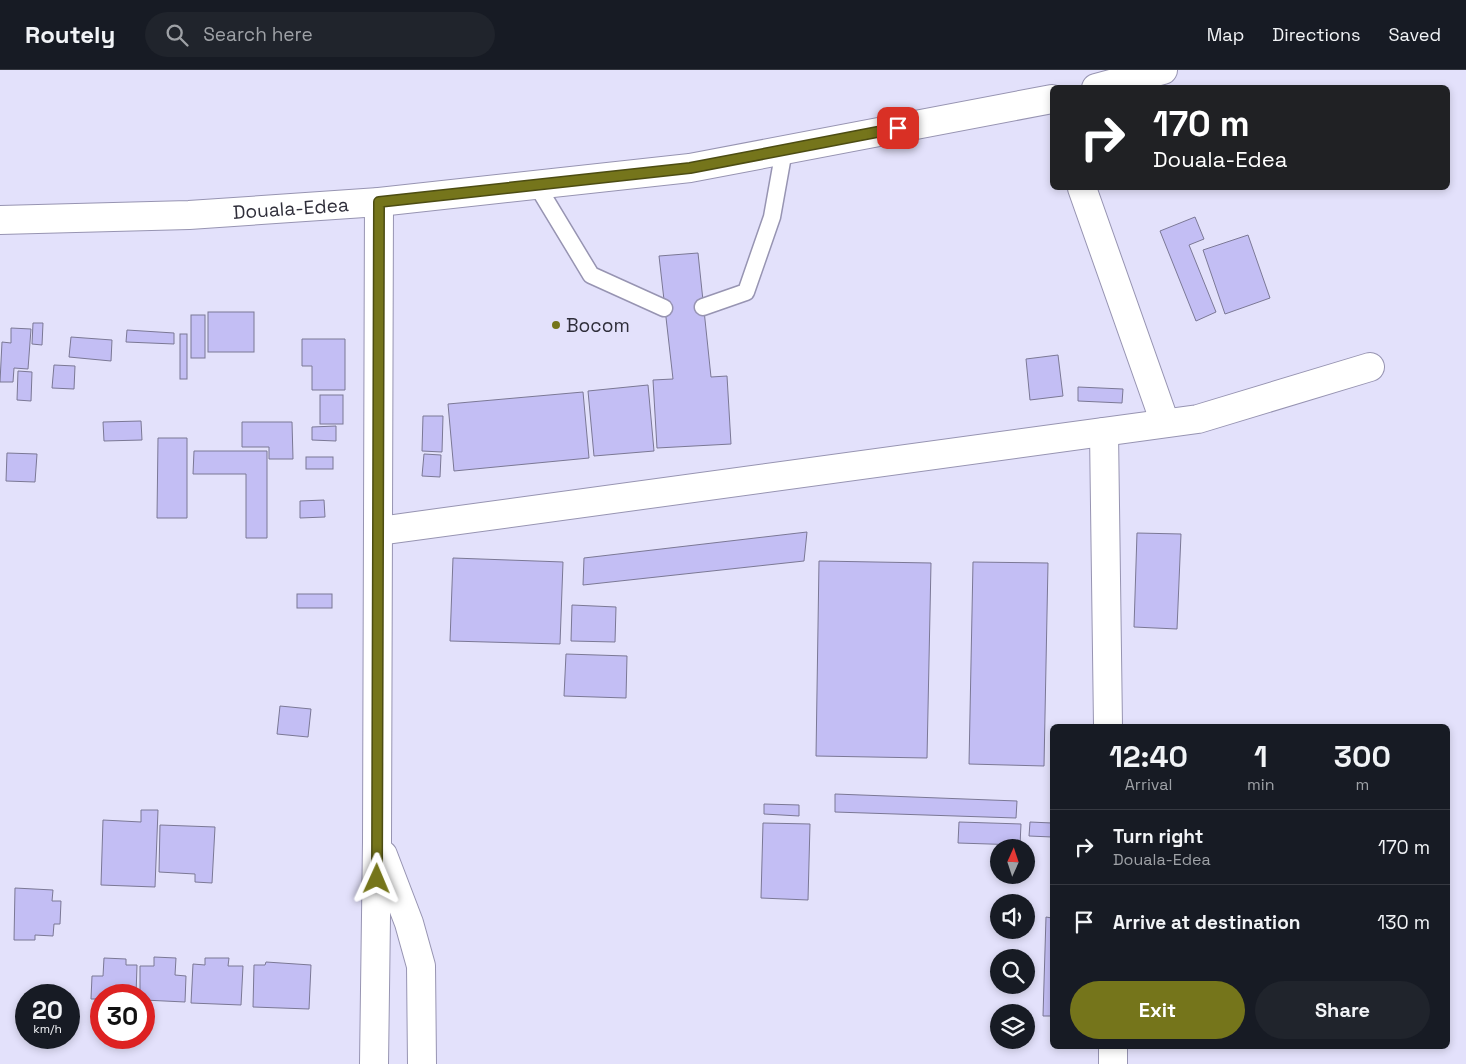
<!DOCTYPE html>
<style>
body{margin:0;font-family:"Space Grotesk",sans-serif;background:#20242c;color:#f1f3f6;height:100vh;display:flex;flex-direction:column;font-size:19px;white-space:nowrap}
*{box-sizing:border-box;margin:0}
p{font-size:16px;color:#9ea1a6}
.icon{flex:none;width:28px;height:28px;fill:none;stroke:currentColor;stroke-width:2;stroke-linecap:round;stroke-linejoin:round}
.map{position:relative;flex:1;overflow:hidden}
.drawer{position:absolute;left:1050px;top:654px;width:400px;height:325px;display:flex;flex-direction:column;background:#171b24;border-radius:8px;box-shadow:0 2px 8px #0003}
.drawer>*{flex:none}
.banner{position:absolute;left:1050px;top:15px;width:400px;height:105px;border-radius:8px;box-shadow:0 2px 8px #0003;background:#202124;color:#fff;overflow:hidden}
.needle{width:32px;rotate:3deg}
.controls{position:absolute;left:990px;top:769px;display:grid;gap:10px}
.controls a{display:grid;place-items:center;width:45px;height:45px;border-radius:50%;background:#171b24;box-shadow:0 2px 8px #0003;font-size:25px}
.speed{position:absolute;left:15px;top:914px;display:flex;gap:10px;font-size:25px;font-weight:700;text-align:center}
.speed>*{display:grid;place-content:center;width:65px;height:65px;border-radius:50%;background:#171b24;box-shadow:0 2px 8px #0003;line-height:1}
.speed small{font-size:12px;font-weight:400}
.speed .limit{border:8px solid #d22;background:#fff;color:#111}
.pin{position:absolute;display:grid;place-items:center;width:42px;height:42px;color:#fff;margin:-21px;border-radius:10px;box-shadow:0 2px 8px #0006}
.me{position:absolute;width:55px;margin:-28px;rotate:1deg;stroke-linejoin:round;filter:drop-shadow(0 0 4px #0008)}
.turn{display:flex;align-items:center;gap:18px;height:105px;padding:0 20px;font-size:22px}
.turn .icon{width:65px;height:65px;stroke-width:2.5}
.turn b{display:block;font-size:35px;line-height:42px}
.eta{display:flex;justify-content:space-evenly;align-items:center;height:85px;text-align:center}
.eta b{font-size:30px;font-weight:600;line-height:35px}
.button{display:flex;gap:10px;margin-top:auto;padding:10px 20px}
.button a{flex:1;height:58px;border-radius:30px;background:#75751b;color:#fff;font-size:20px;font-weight:600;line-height:58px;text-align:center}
.button a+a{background:#20242c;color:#f1f3f6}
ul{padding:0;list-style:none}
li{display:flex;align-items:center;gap:15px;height:75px;padding:0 20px;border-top:1px solid #363941}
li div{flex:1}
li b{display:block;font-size:19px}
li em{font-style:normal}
header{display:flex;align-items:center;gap:30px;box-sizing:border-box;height:70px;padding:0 25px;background:#171b24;border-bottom:1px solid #363941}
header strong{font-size:24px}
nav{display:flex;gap:28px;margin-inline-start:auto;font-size:18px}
.search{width:350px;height:45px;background:#20242c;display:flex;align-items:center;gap:12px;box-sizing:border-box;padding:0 18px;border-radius:28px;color:#9ea1a6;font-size:19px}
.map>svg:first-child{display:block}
</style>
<header>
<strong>Routely</strong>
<div class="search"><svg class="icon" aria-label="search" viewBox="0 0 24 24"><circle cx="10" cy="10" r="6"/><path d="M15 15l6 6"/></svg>Search here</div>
<nav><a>Map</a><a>Directions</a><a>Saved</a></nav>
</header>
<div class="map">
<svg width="1466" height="994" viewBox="0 0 1466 994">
<rect width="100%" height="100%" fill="#e3e1fb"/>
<g fill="#c3bef4" stroke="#7b7895">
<path d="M 1195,147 L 1204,169 L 1189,175 L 1216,242 L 1196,251 L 1160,161 Z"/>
<path d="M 1248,165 L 1270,228 L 1225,244 L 1203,180 Z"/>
<path d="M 698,183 L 711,307 L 727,306 L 731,374 L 657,378 L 653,310 L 673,309 L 659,186 Z"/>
<rect x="208" y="242" width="46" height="40"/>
<rect x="191" y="245" width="14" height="43"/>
<path d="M 33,253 L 43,253 L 42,275 L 32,274 Z"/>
<path d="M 11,258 L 31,259 L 28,299 L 14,298 L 13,312 L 0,312 L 2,272 L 11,273 Z"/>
<path d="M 127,260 L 174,263 L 174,274 L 126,272 Z"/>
<rect x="180" y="264" width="7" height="45"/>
<path d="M 71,267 L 112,270 L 111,291 L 69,287 Z"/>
<path d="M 302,269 L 345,269 L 345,320 L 312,320 L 312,296 L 302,296 Z"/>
<path d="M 1058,285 L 1063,326 L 1030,330 L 1026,289 Z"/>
<path d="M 54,295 L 75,296 L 74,319 L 52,318 Z"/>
<path d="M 18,301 L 32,302 L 31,331 L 17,330 Z"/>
<path d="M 648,315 L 654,381 L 594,386 L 588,321 Z"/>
<path d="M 1078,317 L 1123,319 L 1122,333 L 1078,331 Z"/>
<path d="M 583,322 L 589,388 L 454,401 L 448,334 Z"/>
<rect x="320" y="325" width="23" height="29"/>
<path d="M 423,346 L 443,346 L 442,382 L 422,381 Z"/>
<path d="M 141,351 L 142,370 L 104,371 L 103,352 Z"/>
<path d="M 242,352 L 292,352 L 293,389 L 269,389 L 269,377 L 242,377 Z"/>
<path d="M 336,356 L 336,371 L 312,370 L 312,357 Z"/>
<path d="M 158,368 L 187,368 L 187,448 L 157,448 Z"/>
<path d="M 194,381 L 267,381 L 267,468 L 246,468 L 246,404 L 193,404 Z"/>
<path d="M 7,383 L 37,384 L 35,412 L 6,411 Z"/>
<path d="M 424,384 L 441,385 L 440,407 L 422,406 Z"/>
<rect x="306" y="387" width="27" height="12"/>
<path d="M 324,430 L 325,447 L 300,448 L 300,431 Z"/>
<path d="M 807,462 L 804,491 L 583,515 L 584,488 Z"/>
<path d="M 1137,463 L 1181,464 L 1177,559 L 1134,557 Z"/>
<path d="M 453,488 L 563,492 L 560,574 L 450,571 Z"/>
<path d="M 819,491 L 931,493 L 927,688 L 816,686 Z"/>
<path d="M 973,492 L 1048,493 L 1044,696 L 969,694 Z"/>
<rect x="297" y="524" width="35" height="14"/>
<path d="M 572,535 L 616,537 L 615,572 L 571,571 Z"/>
<path d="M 566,584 L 627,586 L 626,628 L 564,626 Z"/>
<path d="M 280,636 L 311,639 L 308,667 L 277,664 Z"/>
<path d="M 835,724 L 1017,731 L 1016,748 L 835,742 Z"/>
<path d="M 764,734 L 799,735 L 799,746 L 764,744 Z"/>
<path d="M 141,740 L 158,740 L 155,817 L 101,815 L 103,750 L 141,752 Z"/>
<path d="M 959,752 L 1021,754 L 1020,775 L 958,773 Z"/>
<path d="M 1030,752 L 1052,753 L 1052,767 L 1029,766 Z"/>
<path d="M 763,753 L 810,754 L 808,830 L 761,828 Z"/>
<path d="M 160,755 L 215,757 L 212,813 L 195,812 L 195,804 L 159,802 Z"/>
<path d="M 15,818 L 53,820 L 52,831 L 61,831 L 60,854 L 54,854 L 53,866 L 35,865 L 35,870 L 14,870 Z"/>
<path d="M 1046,847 L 1052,848 L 1052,946 L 1043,946 Z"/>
<path d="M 154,887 L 176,888 L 175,905 L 186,906 L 185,932 L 144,930 L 144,925 L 140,925 L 140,896 L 154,896 Z"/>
<path d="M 104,888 L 126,889 L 126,895 L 137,895 L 136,925 L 101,925 L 101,929 L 91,929 L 92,906 L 103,906 Z"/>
<path d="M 205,888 L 229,888 L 228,896 L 243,896 L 241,935 L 191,933 L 193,894 L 205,895 Z"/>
<path d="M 266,892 L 311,895 L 309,939 L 253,937 L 254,895 L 265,895 Z"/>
</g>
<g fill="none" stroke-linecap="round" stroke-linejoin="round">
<defs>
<g id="service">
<path d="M 536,114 L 591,205 L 664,238"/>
<path d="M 703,237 L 746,222 L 772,147 L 784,80"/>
</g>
<g id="minor">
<path d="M 1082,118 L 1165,353"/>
<path d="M 1104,362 L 1108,656"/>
<path d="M 379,461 L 1198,349 L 1370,297"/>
<path d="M 383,785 L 409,853 L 421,896 L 422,994"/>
<path d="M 1113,976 L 1113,994"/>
<path d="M 374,994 L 377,772 L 379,132"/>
</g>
<g id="trunk">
<path d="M 1096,18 L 1163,0"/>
<path id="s1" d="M 0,150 L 189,145 L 379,132 L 690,98 L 1052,29"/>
</g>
</defs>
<use href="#service" stroke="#9794b2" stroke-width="19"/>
<use href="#minor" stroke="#9794b2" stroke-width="30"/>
<use href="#trunk" stroke="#9794b2" stroke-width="30"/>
<use href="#service" stroke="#fff" stroke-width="16"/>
<use href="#minor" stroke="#fff" stroke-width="28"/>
<use href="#trunk" stroke="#fff" stroke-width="28"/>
</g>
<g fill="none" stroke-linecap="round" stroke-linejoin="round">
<defs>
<path id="route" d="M 377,809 L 379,132 L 690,98 L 898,58"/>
</defs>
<use href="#route" stroke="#4c4c12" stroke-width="12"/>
<use href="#route" stroke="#75751b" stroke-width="9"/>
</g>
<circle fill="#75751b" stroke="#e3e1fb" stroke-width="2" cx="556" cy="255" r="5"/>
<g text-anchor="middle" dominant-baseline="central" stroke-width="4" stroke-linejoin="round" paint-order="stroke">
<g font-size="19" fill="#2f2e3a" stroke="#e3e1fb">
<text stroke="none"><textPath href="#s1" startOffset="291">Douala-Edea</textPath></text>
</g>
<g font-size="19" fill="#2f2e3a" stroke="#e3e1fb" text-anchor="start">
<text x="566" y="255">Bocom</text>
</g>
</g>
</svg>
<div class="controls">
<a><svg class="needle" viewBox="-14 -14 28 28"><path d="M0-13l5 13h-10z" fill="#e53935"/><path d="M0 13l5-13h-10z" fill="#9ea1a6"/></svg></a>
<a><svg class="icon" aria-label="sound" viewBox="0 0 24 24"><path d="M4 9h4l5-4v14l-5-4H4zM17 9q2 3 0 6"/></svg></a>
<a><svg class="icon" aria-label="search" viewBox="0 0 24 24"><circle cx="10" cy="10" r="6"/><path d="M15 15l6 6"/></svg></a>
<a><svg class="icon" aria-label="layers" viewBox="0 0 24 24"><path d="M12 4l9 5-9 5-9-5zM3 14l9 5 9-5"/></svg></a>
</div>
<div class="speed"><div>20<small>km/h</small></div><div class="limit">30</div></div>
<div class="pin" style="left:898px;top:58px;background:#d93025"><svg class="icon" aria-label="arrive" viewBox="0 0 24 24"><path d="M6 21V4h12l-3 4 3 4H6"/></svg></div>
<svg class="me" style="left:377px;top:809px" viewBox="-20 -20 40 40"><path d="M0-17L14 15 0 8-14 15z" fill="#75751b" stroke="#fff" stroke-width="4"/></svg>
<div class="banner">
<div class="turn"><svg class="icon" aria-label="right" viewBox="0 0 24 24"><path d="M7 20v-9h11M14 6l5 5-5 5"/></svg><div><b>170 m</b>Douala-Edea</div></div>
</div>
<section class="drawer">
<div class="eta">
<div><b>12:40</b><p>Arrival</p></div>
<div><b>1</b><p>min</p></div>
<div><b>300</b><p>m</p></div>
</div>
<ul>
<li><svg class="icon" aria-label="right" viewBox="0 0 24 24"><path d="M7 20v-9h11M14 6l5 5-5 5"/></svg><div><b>Turn right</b><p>Douala-Edea</p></div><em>170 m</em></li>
<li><svg class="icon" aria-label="arrive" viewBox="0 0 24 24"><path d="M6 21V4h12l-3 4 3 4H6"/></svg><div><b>Arrive at destination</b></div><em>130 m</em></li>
</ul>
<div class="button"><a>Exit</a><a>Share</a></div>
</section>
</div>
